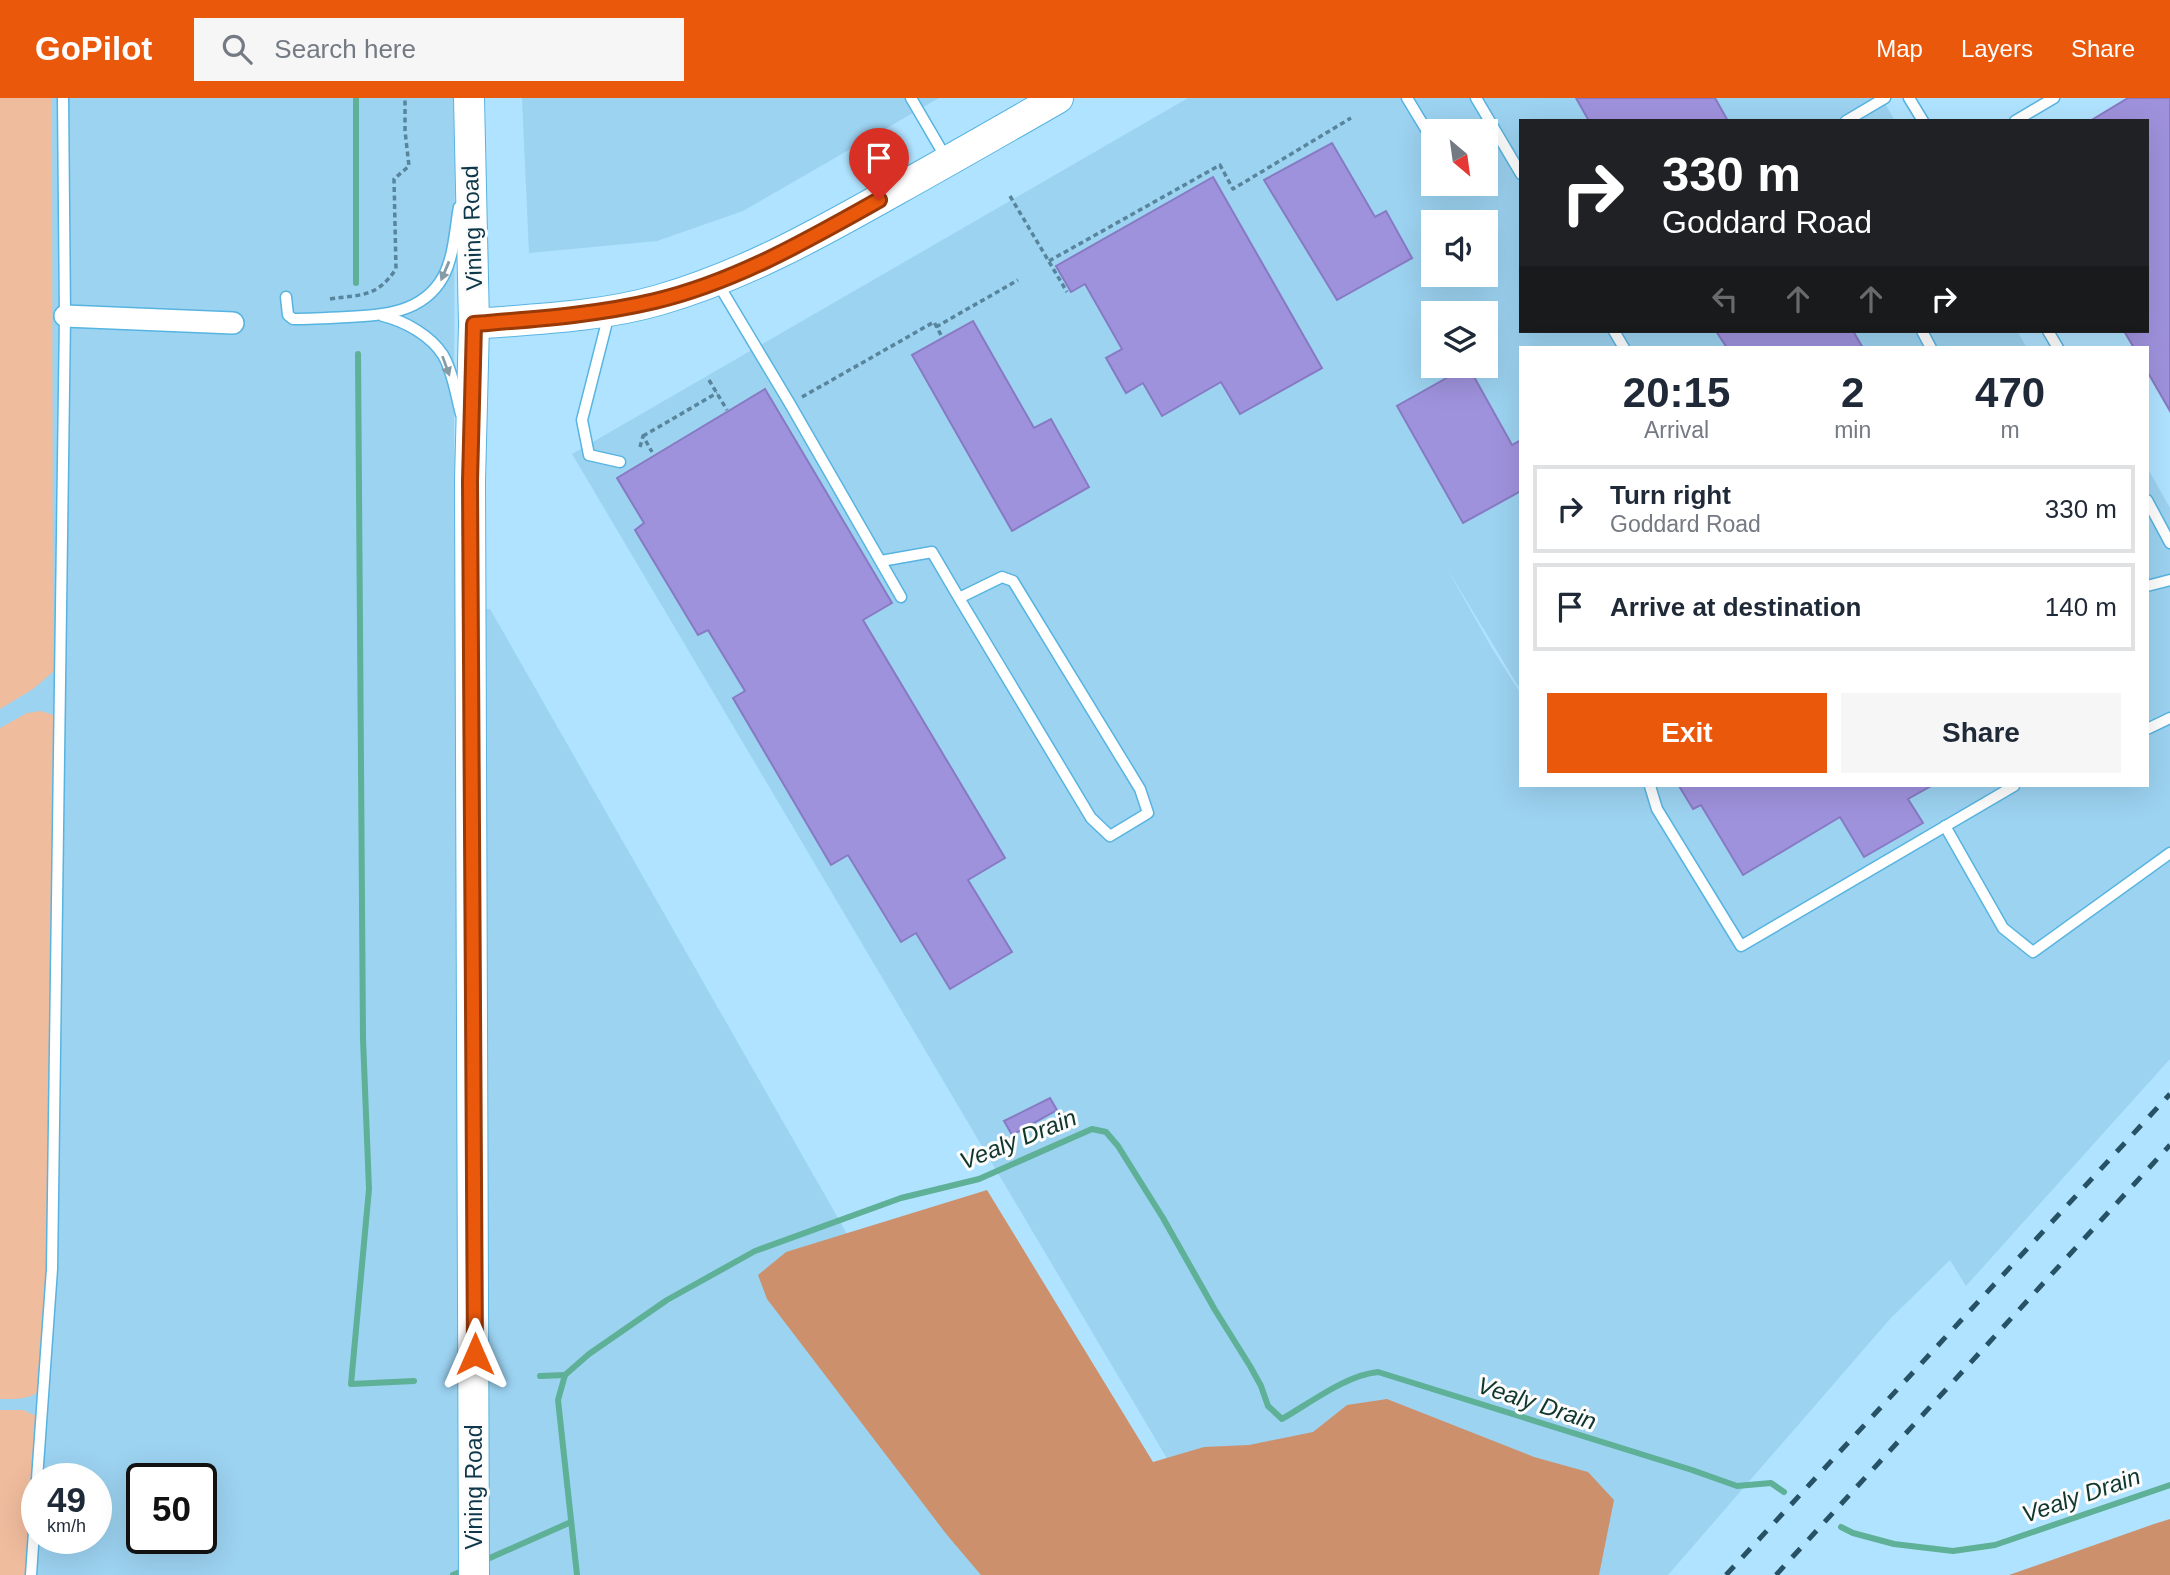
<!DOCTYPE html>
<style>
body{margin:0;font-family:Arial,sans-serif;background:#f6f6f7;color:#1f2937;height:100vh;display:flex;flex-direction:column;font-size:26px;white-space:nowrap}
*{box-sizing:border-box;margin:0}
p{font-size:23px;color:#747a83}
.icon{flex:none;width:38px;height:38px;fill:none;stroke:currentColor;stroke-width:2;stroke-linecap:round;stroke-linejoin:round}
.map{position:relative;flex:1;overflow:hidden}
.sheet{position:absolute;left:1519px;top:248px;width:630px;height:441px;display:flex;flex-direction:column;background:#fff;border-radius:0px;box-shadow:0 7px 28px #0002}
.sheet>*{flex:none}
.banner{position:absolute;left:1519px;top:21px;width:630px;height:214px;border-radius:0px;box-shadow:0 7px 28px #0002;background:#202124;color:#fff;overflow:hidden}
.needle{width:46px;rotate:151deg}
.controls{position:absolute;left:1421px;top:21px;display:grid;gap:14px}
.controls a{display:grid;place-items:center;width:77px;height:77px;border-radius:0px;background:#fff;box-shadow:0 7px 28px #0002;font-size:35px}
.speed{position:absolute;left:21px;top:1365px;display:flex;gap:14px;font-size:35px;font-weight:700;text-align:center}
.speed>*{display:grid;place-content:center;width:91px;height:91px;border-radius:50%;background:#fff;box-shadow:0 7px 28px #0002;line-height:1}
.speed small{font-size:18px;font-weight:400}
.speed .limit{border:4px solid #111;border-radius:10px;background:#fff;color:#111}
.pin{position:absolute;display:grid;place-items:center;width:60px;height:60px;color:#fff;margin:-72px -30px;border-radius:50% 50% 50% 0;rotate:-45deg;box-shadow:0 0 7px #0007}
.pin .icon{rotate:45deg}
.me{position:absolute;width:77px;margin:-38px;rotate:0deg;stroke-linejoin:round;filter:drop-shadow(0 0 5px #0008)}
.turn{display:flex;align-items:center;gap:24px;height:147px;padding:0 28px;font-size:32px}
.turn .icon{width:91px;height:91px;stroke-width:2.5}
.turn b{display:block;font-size:49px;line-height:60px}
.lanes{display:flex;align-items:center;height:66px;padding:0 28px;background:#0003;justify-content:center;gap:35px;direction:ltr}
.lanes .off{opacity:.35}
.eta{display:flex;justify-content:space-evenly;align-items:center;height:119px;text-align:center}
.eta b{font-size:42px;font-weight:700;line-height:49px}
.action{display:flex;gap:14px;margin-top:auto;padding:14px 28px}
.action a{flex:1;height:80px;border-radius:0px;background:#ea580c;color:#fff;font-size:28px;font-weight:700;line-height:80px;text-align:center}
.action a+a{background:#f6f6f7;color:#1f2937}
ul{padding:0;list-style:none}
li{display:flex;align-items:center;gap:21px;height:88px;margin:0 14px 10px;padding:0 14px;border:4px solid #e0e1e3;border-radius:0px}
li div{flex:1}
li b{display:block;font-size:26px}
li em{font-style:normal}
header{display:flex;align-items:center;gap:42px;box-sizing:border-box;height:98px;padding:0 35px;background:#ea580c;color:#fff}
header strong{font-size:33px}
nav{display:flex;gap:38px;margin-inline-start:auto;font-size:24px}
.search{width:490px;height:63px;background:#f6f6f7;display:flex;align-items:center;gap:18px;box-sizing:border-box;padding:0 24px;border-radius:0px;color:#747a83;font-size:26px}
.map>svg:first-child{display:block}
</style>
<header>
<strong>GoPilot</strong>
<div class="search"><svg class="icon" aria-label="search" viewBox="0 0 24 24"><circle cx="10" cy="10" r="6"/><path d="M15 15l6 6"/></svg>Search here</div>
<nav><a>Map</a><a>Layers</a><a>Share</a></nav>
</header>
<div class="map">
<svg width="2170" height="1477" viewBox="0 0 2170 1477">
<rect width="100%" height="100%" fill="#b0e3ff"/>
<g fill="#9cd3f1" fill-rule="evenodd">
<path d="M 0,0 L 455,0 L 454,336 L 459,510 L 490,511 L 1042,1477 L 0,1477 ZM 37,1381 L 96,1381 L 96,1440 L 37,1440 ZM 142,1381 L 201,1381 L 201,1440 L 142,1440 Z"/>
<path d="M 522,0 L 939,0 L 743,113 L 657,143 L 529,155 Z"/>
<path d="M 1188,0 L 1882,0 L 1895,23 L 1521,23 L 1521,233 L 2017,233 L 2027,250 L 1521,250 L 1521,593 L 1445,467 L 1493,552 L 1521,596 L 1521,688 L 2147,688 L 2147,369 L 2170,410 L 2170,961 L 1966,1188 L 1950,1162 L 1890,1221 L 1668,1477 L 1236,1477 L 572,356 ZM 1433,33 L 1486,33 L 1486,86 L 1433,86 ZM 1433,124 L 1486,124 L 1486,177 L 1433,177 ZM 1433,215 L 1486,215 L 1486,268 L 1433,268 Z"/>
</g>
<g fill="#f0bc9e">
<path d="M 0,0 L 52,0 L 53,574 L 33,591 L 0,611 Z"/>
<path d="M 41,613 L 53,617 L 49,1282 C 35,1302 23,1301 0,1301 L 0,630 L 27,615 Z"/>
<path d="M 0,1312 L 23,1312 L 36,1318 L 32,1477 L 0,1477 Z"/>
</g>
<g fill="#cd906c">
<path d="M 987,1092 L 1153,1364 L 1204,1349 L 1249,1347 L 1313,1334 L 1347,1307 L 1387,1301 L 1534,1359 L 1588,1374 L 1614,1402 L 1599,1477 L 981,1477 L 947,1437 L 767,1201 L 758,1177 L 786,1154 Z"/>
<path d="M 2170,1421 L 2170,1477 L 2009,1477 L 2154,1426 Z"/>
</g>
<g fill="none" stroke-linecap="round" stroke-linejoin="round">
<g stroke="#5eb097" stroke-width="6">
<path d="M 356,0 L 356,185"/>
<path d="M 358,256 L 363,941 L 369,1091 L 351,1286 L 414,1283"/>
<path d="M 540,1278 L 565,1277"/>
<path d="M 1841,1429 L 1853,1435 L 1894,1446 L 1953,1453 L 1995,1447 L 2170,1387"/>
<path d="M 483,1463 L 571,1424"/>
<path d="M 453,1477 L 467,1471"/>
<path d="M 577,1477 L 558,1302 L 565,1277 L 589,1256 L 667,1202 L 755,1153 L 901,1100 L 979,1081 L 1092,1031 L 1106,1034 L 1118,1048 L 1163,1120 L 1215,1212 L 1250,1268 L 1261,1288 L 1268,1308 L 1282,1321 C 1310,1305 1346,1277 1378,1274 L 1692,1372 L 1737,1388 L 1771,1385 L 1784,1394"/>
</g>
</g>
<g fill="#9f92dd" stroke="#877ac3" stroke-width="2">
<path d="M 1576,0 L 1715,0 L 1728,23 L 1589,23 Z"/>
<path d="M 2128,0 L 2170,0 L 2170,313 L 2147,273 L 2147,250 L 2134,250 L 2124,233 L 2147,233 L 2147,23 L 2090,23 Z"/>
<path d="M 1332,45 L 1375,119 L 1386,113 L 1412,160 L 1337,202 L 1264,82 Z"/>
<path d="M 1213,79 L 1322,270 L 1240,316 L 1221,284 L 1162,318 L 1143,285 L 1126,295 L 1106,260 L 1122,251 L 1085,186 L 1071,194 L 1056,168 Z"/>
<path d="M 973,223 L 1034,330 L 1051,321 L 1089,389 L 1012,433 L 912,257 Z"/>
<path d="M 1716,233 L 1853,233 L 1863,250 L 1727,250 Z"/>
<path d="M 1468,268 L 1512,347 L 1521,342 L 1521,393 L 1463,425 L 1397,308 Z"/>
<path d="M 765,291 L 892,505 L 863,522 L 1005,760 L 968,782 L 1012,854 L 950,891 L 916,835 L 901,844 L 848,757 L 831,767 L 733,600 L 745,593 L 708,532 L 698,537 L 635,432 L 644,425 L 617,380 Z"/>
<path d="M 1679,688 L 1931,688 L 1908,701 L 1923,725 L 1864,759 L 1840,719 L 1743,777 L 1701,707 L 1693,711 Z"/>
<path d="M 1050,1000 L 1057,1012 L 1012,1037 L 1004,1023 Z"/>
</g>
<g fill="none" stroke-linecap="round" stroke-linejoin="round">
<defs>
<g id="lane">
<path d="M 911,0 L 946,60"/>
<path d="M 1407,0 L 1433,43"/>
<path d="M 1476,0 L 1521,76"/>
<path d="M 1909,0 L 1923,23"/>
<path d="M 1846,23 L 1885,0"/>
<path d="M 2015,23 L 2054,0"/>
<path d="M 717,184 L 790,306 L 901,499"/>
<path d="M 286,199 L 288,217 L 293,221 C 311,221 329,220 347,219 C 384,217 423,215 443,179 C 454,159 455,131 459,109"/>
<path d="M 609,216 L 582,322 L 589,357 L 620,364"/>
<path d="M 383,218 C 405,223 431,238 443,257 C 453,274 456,298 461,316"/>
<path d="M 1614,233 L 1624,250"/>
<path d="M 1922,233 L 1931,250"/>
<path d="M 2048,233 L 2058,250"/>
<path d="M 2147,402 L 2170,445"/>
<path d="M 881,463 L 932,454 L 959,500 L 1091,720 L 1110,738 L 1148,715 L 1140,691 L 1013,483 L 1002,479 L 959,500"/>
<path d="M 2147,488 L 2170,482"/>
<path d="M 2147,631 L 2170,620"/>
<path d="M 1650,688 L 1657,711 L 1741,848 L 2014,688"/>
<path d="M 1945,728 L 2003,830 L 2033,854 L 2170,755"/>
<path d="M 37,1381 L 52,1171 L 65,218 L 63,0"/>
<path d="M 31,1477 L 37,1390"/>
</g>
<path id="street" d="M 65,218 L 233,225"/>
<g id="secondary">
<path d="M 469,0 L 474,226 L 470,383 L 474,1477"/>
<path d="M 474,226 C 536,221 600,219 659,202 C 745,177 818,136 896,92 C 950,62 1004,31 1058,0"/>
</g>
</defs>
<use href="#lane" stroke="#57b4e0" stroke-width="13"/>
<use href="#street" stroke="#57b4e0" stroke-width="24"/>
<use href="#secondary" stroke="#57b4e0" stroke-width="32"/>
<g stroke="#58859c" stroke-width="3.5" stroke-dasharray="5 3.5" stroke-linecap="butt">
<path d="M 1010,98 L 1067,194"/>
<path d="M 1049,163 L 1220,67 L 1233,91 L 1351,20"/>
<path d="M 330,201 C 362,196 376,200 396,171 L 394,81 L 409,68 L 405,33 L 405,0"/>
<path d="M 936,229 L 1018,182"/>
<path d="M 709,282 L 727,312"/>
<path d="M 802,299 L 934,224 L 941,237"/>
<path d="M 643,338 L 717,295"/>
<path d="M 640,349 L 643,338 L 652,354"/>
</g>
<use href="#lane" stroke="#fff" stroke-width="10"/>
<use href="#street" stroke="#fff" stroke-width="21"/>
<use href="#secondary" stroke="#fff" stroke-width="30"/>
<g stroke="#275265" stroke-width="5" stroke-dasharray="12 12" stroke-linecap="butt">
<path d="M 1726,1477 L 2170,996"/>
<path d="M 1776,1477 L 2170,1047"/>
</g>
</g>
<defs><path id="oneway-solid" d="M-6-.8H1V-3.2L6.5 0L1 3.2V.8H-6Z" transform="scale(1.75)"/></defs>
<g fill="#869ba4">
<use href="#oneway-solid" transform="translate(445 173) rotate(113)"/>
<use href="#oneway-solid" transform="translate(446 268) rotate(70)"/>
</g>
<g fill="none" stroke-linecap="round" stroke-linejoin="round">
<defs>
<path id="route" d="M 475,1256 L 470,383 L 474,226 C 535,221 596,217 655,203 C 735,184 808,142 879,102"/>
</defs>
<use href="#route" stroke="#983908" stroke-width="18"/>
<use href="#route" stroke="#ea580c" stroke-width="12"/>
</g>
<g text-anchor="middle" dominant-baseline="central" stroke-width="6" stroke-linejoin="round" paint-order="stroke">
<g font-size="23" fill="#0e3749" stroke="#fcfcfc">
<text transform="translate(472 130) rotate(-92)">Vining Road</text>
<text transform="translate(474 1389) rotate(-90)">Vining Road</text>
</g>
<g font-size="24" font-style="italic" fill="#10372c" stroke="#fcfcfc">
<text transform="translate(1018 1041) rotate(-22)">Vealy Drain</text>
<text transform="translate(1537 1305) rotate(18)">Vealy Drain</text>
<text transform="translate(2081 1397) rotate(-19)">Vealy Drain</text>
</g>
</g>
</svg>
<div class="controls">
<a><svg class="needle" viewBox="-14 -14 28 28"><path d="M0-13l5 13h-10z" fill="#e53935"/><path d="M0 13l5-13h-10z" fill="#747a83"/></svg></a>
<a><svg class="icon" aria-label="sound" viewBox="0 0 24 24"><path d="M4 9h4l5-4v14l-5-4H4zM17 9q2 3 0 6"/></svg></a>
<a><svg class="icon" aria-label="layers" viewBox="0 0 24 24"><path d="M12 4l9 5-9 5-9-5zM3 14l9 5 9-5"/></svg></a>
</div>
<div class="speed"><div>49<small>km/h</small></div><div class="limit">50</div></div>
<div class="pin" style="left:879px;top:102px;background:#d93025"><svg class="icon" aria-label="arrive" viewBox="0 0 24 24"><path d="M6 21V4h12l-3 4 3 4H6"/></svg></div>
<svg class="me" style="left:475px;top:1256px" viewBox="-20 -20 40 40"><path d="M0-17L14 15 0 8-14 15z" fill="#ea580c" stroke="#fff" stroke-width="4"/></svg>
<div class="banner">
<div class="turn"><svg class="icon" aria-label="right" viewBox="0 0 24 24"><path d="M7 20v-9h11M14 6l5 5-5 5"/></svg><div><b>330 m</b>Goddard Road</div></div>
<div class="lanes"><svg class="icon off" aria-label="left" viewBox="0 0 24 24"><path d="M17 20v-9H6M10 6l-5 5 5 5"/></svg><svg class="icon off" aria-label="ahead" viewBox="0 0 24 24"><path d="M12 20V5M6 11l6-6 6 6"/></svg><svg class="icon off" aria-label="ahead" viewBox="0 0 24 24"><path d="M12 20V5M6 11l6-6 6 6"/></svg><svg class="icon" aria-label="right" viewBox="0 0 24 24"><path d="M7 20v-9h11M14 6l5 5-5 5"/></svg></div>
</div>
<section class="sheet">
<div class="eta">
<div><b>20:15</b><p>Arrival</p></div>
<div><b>2</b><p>min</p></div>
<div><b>470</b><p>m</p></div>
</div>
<ul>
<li><svg class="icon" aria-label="right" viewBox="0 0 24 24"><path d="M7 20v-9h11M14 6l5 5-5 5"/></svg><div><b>Turn right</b><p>Goddard Road</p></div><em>330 m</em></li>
<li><svg class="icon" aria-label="arrive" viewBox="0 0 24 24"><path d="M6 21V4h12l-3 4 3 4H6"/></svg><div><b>Arrive at destination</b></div><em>140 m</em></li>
</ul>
<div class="action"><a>Exit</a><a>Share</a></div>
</section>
</div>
